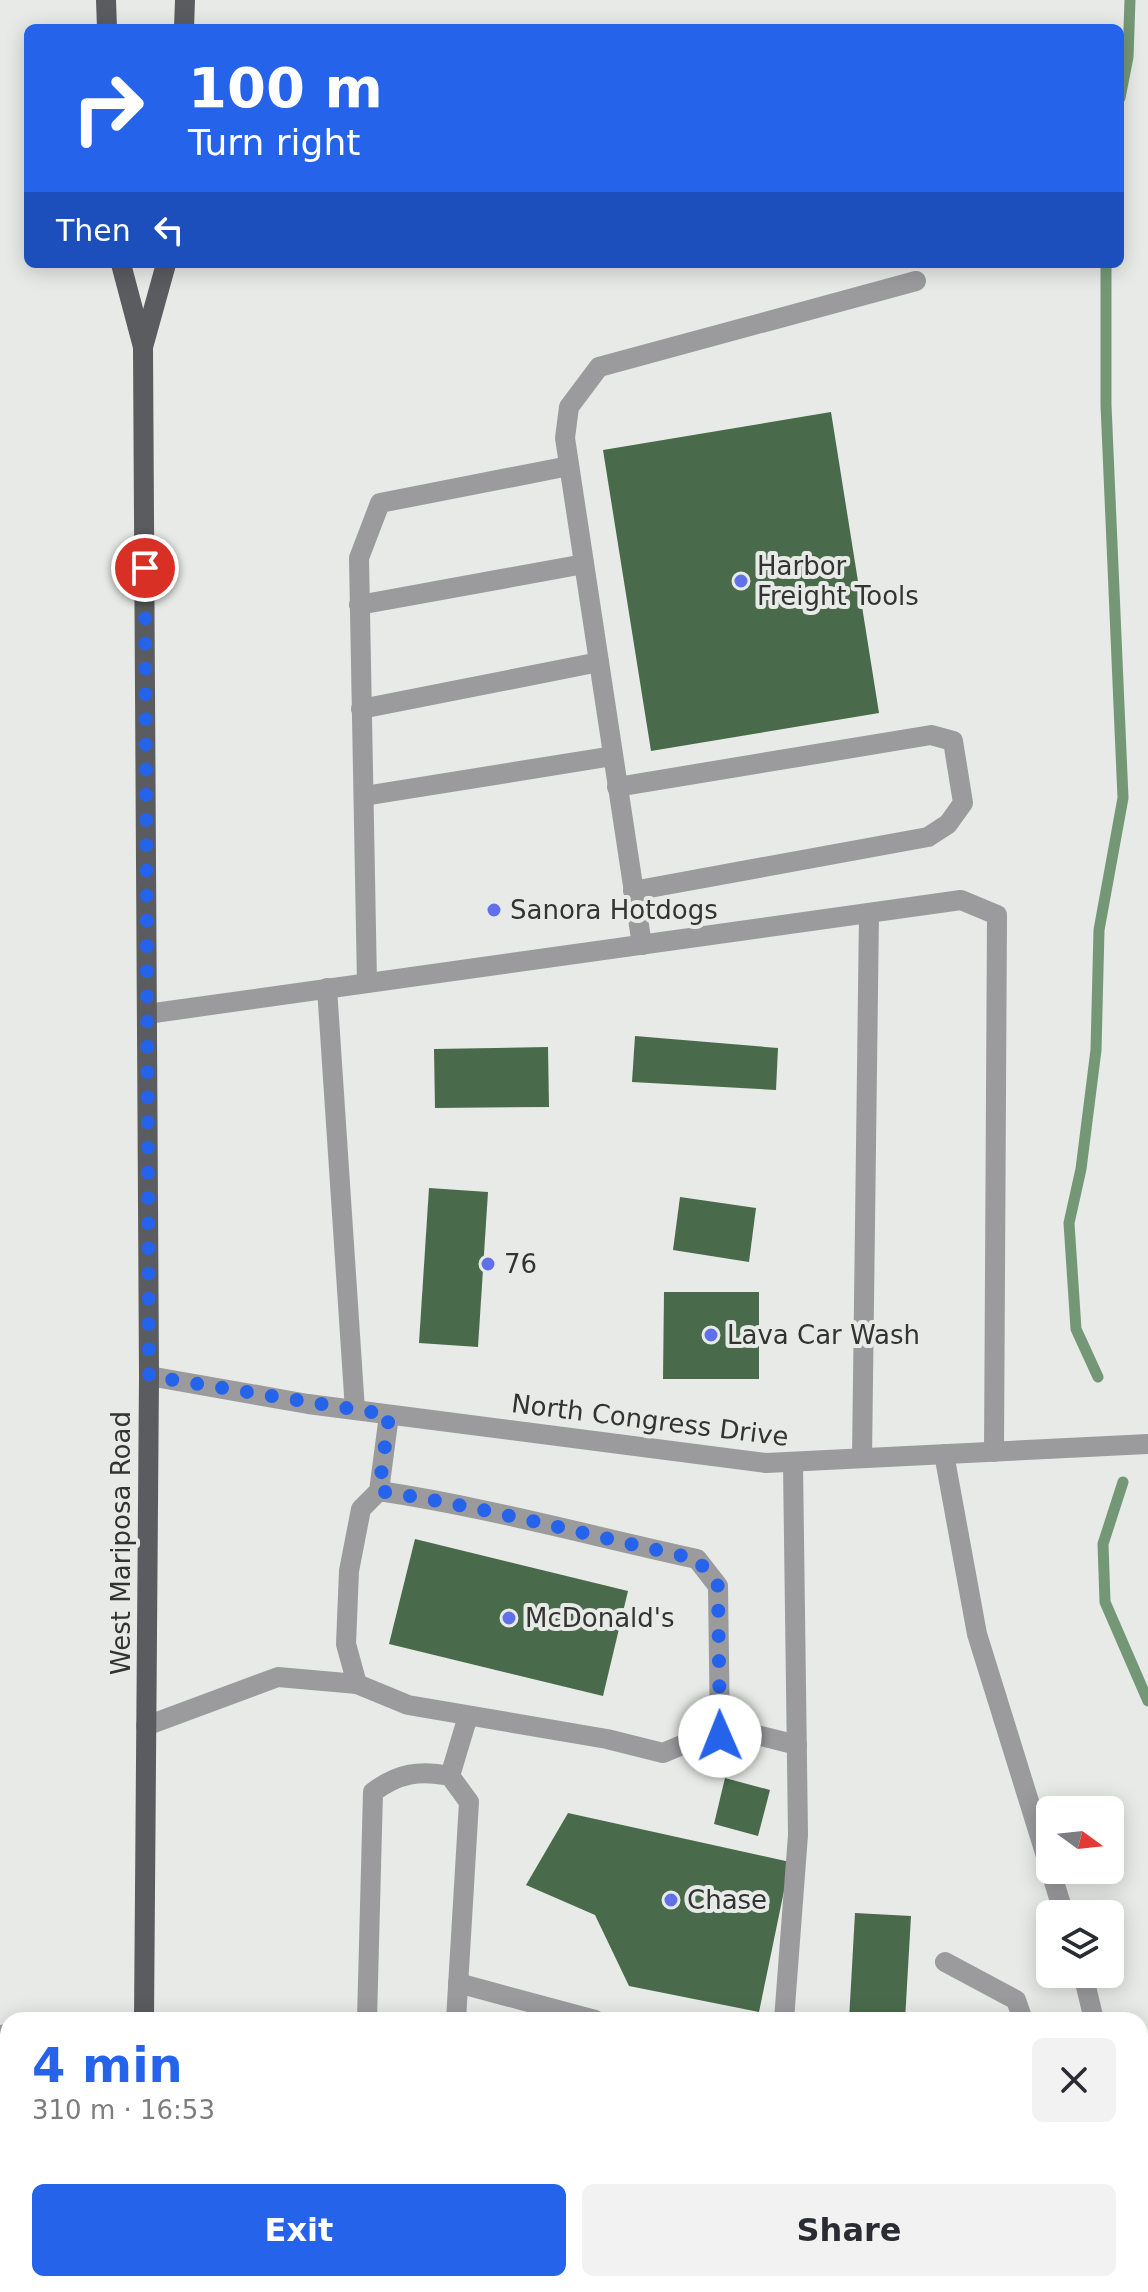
<!DOCTYPE html>
<meta charset="utf-8">
<style>
body{margin:0;font-family:"DejaVu Sans",sans-serif;background:#f2f2f3;color:#2b2b33;height:100vh;display:flex;flex-direction:column;font-size:30px;white-space:nowrap}
*{box-sizing:border-box;margin:0}
p{font-size:26px;color:#7c7c81}
.icon{flex:none;width:44px;height:44px;fill:none;stroke:currentColor;stroke-width:2;stroke-linecap:round;stroke-linejoin:round}
.map{position:relative;flex:1;overflow:hidden}
.drawer{position:absolute;left:0px;top:2012px;width:1148px;height:280px;display:flex;flex-direction:column;background:#fff;border-radius:24px 24px 0 0;box-shadow:0 4px 20px #0003}
.drawer>*{flex:none}
.guide{position:absolute;left:24px;top:24px;width:1100px;height:244px;border-radius:12px;box-shadow:0 4px 20px #0003;background:#2563eb;color:#fff;overflow:hidden}
.needle{width:52px;rotate:105deg}
.tools{position:absolute;left:1036px;top:1796px;display:grid;gap:16px}
.tools a{display:grid;place-items:center;width:88px;height:88px;border-radius:12px;background:#fff;box-shadow:0 4px 20px #0003;font-size:40px}
.pin{position:absolute;display:grid;place-items:center;width:68px;height:68px;color:#fff;margin:-34px;border:4px solid #fff;border-radius:50%;box-shadow:0 2px 8px #0007}
.me{position:absolute;width:88px;margin:-44px;rotate:359deg;stroke-linejoin:round;filter:drop-shadow(0 0 6px #0008)}
.turn{display:flex;align-items:center;gap:28px;height:168px;padding:0 32px;font-size:36px}
.turn .icon{width:104px;height:104px;stroke-width:2.5}
.turn b{display:block;font-size:56px;line-height:68px}
.then{display:flex;align-items:center;height:76px;padding:0 32px;background:#0003;gap:16px;font-size:30px}
.round{display:grid;place-items:center;flex:none;width:84px;height:84px;border-radius:12px;background:#f2f2f3}
.head{display:flex;align-items:center;justify-content:space-between;height:136px;padding:0 32px}
h1{font-size:48px;font-weight:700;line-height:60px;color:#2563eb}
.cta{display:flex;gap:16px;margin-top:auto;padding:16px 32px}
.cta a{flex:1;height:92px;border-radius:12px;background:#2563eb;color:#fff;font-size:32px;font-weight:700;line-height:92px;text-align:center}
.cta a+a{background:#f2f2f3;color:#2b2b33}
.map>svg:first-child{display:block}
</style>
<div class="map">
<svg width="1148" height="2292" viewBox="0 0 1148 2292">
<rect width="100%" height="100%" fill="#e7eae7"/>
<g fill="none" stroke-linecap="round" stroke-linejoin="round">
<g stroke="#749876" stroke-width="11">
<path d="M 1120,98 L 1128,57 L 1130,0"/>
<path d="M 1098,1377 L 1076,1329 L 1069,1223 L 1081,1169 L 1096,1050 L 1099,930 L 1123,798 L 1106,405 L 1106,264"/>
<path d="M 1123,1482 L 1103,1544 L 1105,1602 L 1148,1701"/>
</g>
</g>
<g fill="#496b4b">
<path d="M 831,412 L 879,713 L 651,751 L 603,450 Z"/>
<path d="M 635,1036 L 778,1048 L 776,1090 L 632,1082 Z"/>
<path d="M 548,1047 L 549,1107 L 435,1108 L 434,1049 Z"/>
<path d="M 429,1188 L 488,1192 L 478,1347 L 419,1343 Z"/>
<path d="M 680,1197 L 756,1208 L 749,1262 L 673,1250 Z"/>
<path d="M 664,1292 L 759,1292 L 759,1379 L 663,1379 Z"/>
<path d="M 415,1539 L 628,1591 L 603,1696 L 389,1644 Z"/>
<path d="M 725,1778 L 770,1790 L 758,1836 L 714,1824 Z"/>
<path d="M 568,1813 L 790,1862 L 759,2012 L 629,1986 L 595,1915 L 526,1885 Z"/>
<path d="M 855,1913 L 911,1916 L 905,2020 L 849,2020 Z"/>
<path d="M 423,2284 L 490,2284 L 489,2292 L 423,2292 Z"/>
</g>
<g fill="none" stroke-linecap="round" stroke-linejoin="round">
<g stroke="#9b9b9d" stroke-width="20">
<path d="M 359,605 L 584,564"/>
<path d="M 361,709 L 599,662"/>
<path d="M 617,787 L 931,735 L 953,741 L 963,803 L 948,824 L 928,837 L 633,891"/>
<path d="M 364,796 L 613,756"/>
<path d="M 642,945 L 565,438 L 569,407 L 599,367 L 916,281"/>
<path d="M 367,983 L 359,558 L 380,503 L 569,466"/>
<path d="M 327,988 L 355,1410"/>
<path d="M 147,1014 L 961,900 L 997,915 L 994,1452"/>
<path d="M 149,1376 L 308,1404 L 766,1463 L 1148,1444"/>
<path d="M 389,1415 L 379,1491 L 361,1509 L 349,1571 L 346,1644 L 357,1684 L 408,1705 L 607,1739 L 663,1753 L 701,1737 L 720,1736 L 753,1734 L 797,1745"/>
<path d="M 944,1454 L 977,1634 L 1064,1914"/>
<path d="M 862,1458 L 869,913"/>
<path d="M 379,1491 C 486,1507 591,1536 697,1559 L 718,1586 L 720,1736"/>
<path d="M 146,1726 L 278,1677 L 357,1684"/>
<path d="M 450,1776 L 468,1716"/>
<path d="M 945,1962 L 1016,2000 L 1023,2020"/>
<path d="M 1083,1974 L 1094,2020"/>
<path d="M 458,1983 L 595,2020"/>
<path d="M 367,2020 L 373,1792 C 399,1773 419,1770 450,1776 L 469,1802 L 456,2020"/>
<path d="M 784,2020 L 798,1835 L 793,1464"/>
<path d="M 0,2035 L 8,2034"/>
<path d="M 1140,2263 L 1145,2292"/>
<path d="M 969,2284 L 998,2292"/>
<path d="M 338,2292 L 338,2284"/>
<path d="M 523,2292 L 523,2284"/>
<path d="M 591,2292 L 592,2284"/>
<path d="M 770,2292 L 770,2284"/>
</g>
<g stroke="#5b5c5f" stroke-width="20">
<path d="M 106,0 L 107,28"/>
<path d="M 184,28 L 185,0"/>
<path d="M 121,264 L 143,347 L 149,1376 L 144,2020"/>
<path d="M 143,347 L 166,264"/>
<path d="M 139,2292 L 139,2284"/>
</g>
</g>
<g fill="none" stroke-linecap="round" stroke-linejoin="round">
<path stroke="#2563eb" stroke-width="14" stroke-dasharray="0 25.2" d="M 145,568 L 149,1376 L 389,1415 L 379,1491 C 486,1507 591,1536 697,1559 L 718,1586 L 720,1736"/>
</g>
<g fill="#5f70e8" stroke="#e7eae7" stroke-width="3">
<circle cx="741" cy="581" r="8"/>
<circle cx="494" cy="910" r="8"/>
<circle cx="488" cy="1264" r="8"/>
<circle cx="711" cy="1335" r="8"/>
<circle cx="509" cy="1618" r="8"/>
<circle cx="671" cy="1900" r="8"/>
</g>
<g text-anchor="middle" dominant-baseline="central" stroke-width="8" stroke-linejoin="round" paint-order="stroke">
<g font-size="26" fill="#323432" stroke="#e7eae7" text-anchor="start">
<text x="757" y="566">Harbor<tspan x="757" dy="30">Freight Tools</tspan></text>
<text x="510" y="910">Sanora Hotdogs</text>
<text x="504" y="1264">76</text>
<text x="727" y="1335">Lava Car Wash</text>
<text x="525" y="1618">McDonald's</text>
<text x="687" y="1900">Chase</text>
</g>
<g font-size="26" fill="#323432" stroke="#e7eae7">
<text transform="translate(650 1420) rotate(7)">North Congress Drive</text>
<text transform="translate(121 1543) rotate(-90)">West Mariposa Road</text>
</g>
</g>
</svg>
<div class="tools">
<a><svg class="needle" viewBox="-14 -14 28 28"><path d="M0-13l5 13h-10z" fill="#e53935"/><path d="M0 13l5-13h-10z" fill="#7c7c81"/></svg></a>
<a><svg class="icon" aria-label="layers" viewBox="0 0 24 24"><path d="M12 4l9 5-9 5-9-5zM3 14l9 5 9-5"/></svg></a>
</div>
<div class="pin" style="left:145px;top:568px;background:#d93025"><svg class="icon" aria-label="arrive" viewBox="0 0 24 24"><path d="M6 21V4h12l-3 4 3 4H6"/></svg></div>
<svg class="me" style="left:720px;top:1736px" viewBox="-20 -20 40 40"><circle r="19" fill="#fff"/><path d="M0-13L10 11 0 6-10 11z" fill="#2563eb"/></svg>
<div class="guide">
<div class="turn"><svg class="icon" aria-label="right" viewBox="0 0 24 24"><path d="M7 20v-9h11M14 6l5 5-5 5"/></svg><div><b>100 m</b>Turn right</div></div>
<div class="then">Then<svg class="icon" aria-label="left" viewBox="0 0 24 24"><path d="M17 20v-9H6M10 6l-5 5 5 5"/></svg></div>
</div>
<section class="drawer">
<div class="head"><div><h1>4 min</h1><p>310 m · 16:53</p></div><a class="round"><svg class="icon" aria-label="close" viewBox="0 0 24 24"><path d="M6 6l12 12M18 6L6 18"/></svg></a></div>
<div class="cta"><a>Exit</a><a>Share</a></div>
</section>
</div>
